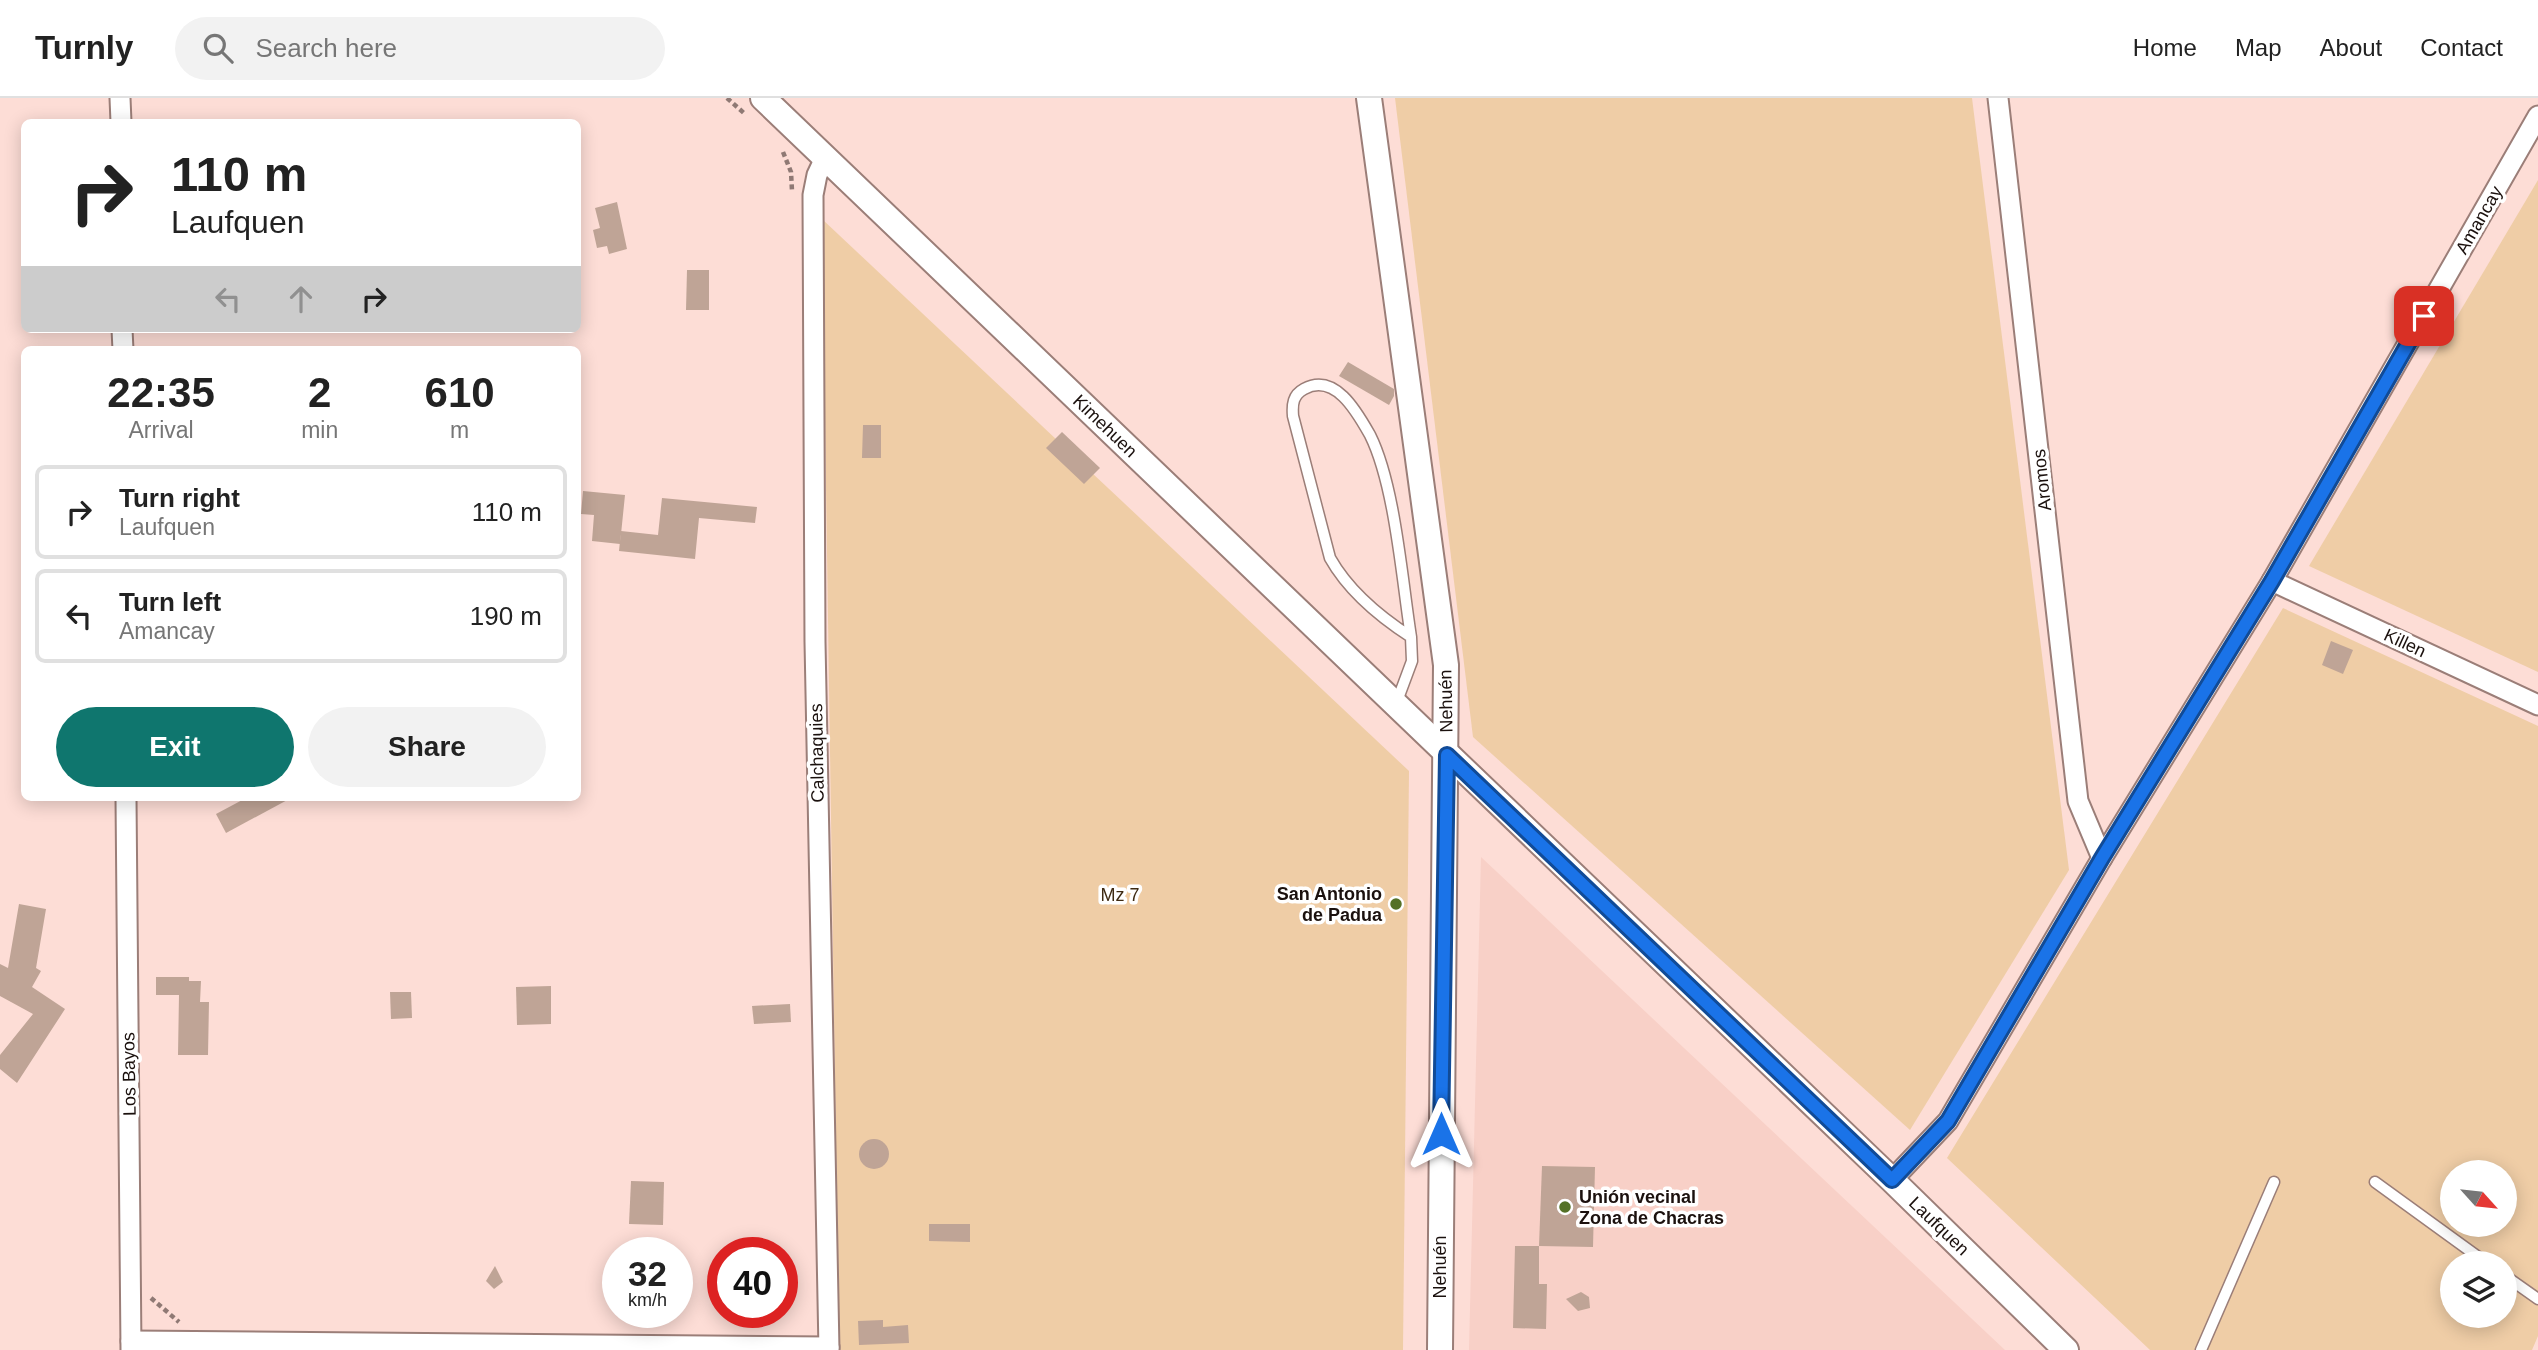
<!DOCTYPE html>
<meta charset="utf-8">
<style>
body{margin:0;font-family:Helvetica,sans-serif;background:#f2f2f2;color:#222;height:100vh;display:flex;flex-direction:column;font-size:26px;white-space:nowrap}
*{box-sizing:border-box;margin:0}
p{font-size:23px;color:#767676}
.icon{flex:none;width:38px;height:38px;fill:none;stroke:currentColor;stroke-width:2;stroke-linecap:round;stroke-linejoin:round}
.map{position:relative;flex:1;overflow:hidden}
.drawer{position:absolute;left:21px;top:248px;width:560px;height:455px;display:flex;flex-direction:column;background:#fff;border-radius:10px;box-shadow:0 4px 18px #0003}
.drawer>*{flex:none}
.top-card{position:absolute;left:21px;top:21px;width:560px;height:214px;border-radius:10px;box-shadow:0 4px 18px #0003;background:#fff;color:#222;overflow:hidden}
.needle{width:46px;rotate:117deg}
.tools{position:absolute;left:2440px;top:1062px;display:grid;gap:14px}
.tools a{display:grid;place-items:center;width:77px;height:77px;border-radius:50%;background:#fff;box-shadow:0 4px 18px #0003;font-size:35px}
.speed{position:absolute;left:602px;top:1139px;display:flex;gap:14px;font-size:35px;font-weight:700;text-align:center}
.speed>*{display:grid;place-content:center;width:91px;height:91px;border-radius:50%;background:#fff;box-shadow:0 4px 18px #0003;line-height:1}
.speed small{font-size:18px;font-weight:400}
.speed .limit{border:10px solid #d22;background:#fff;color:#111}
.pin{position:absolute;display:grid;place-items:center;width:60px;height:60px;color:#fff;margin:-30px;border-radius:14px;box-shadow:0 4px 10px #0006}
.me{position:absolute;width:77px;margin:-38px;rotate:0deg;stroke-linejoin:round;filter:drop-shadow(0 0 5px #0008)}
.turn{display:flex;align-items:center;gap:24px;height:147px;padding:0 35px;font-size:32px}
.turn .icon{width:91px;height:91px;stroke-width:2.5}
.turn b{display:block;font-size:49px;line-height:60px}
.lanes{display:flex;align-items:center;height:66px;padding:0 35px;background:#0003;justify-content:center;gap:35px;direction:ltr}
.lanes .off{opacity:.35}
.eta{display:flex;justify-content:space-evenly;align-items:center;height:119px;text-align:center}
.eta b{font-size:42px;font-weight:700;line-height:49px}
.button{display:flex;gap:14px;margin-top:auto;padding:14px 35px}
.button a{flex:1;height:80px;border-radius:42px;background:#0f766e;color:#fff;font-size:28px;font-weight:700;line-height:80px;text-align:center}
.button a+a{background:#f2f2f2;color:#222}
ul{padding:0;list-style:none}
li{display:flex;align-items:center;gap:21px;height:94px;margin:0 14px 10px;padding:0 21px;border:4px solid #e0e0e0;border-radius:10px}
li div{flex:1}
li b{display:block;font-size:26px}
li em{font-style:normal}
header{display:flex;align-items:center;gap:42px;box-sizing:border-box;height:98px;padding:0 35px;background:#fff;border-bottom:2px solid #e0e0e0}
header strong{font-size:33px}
nav{display:flex;gap:38px;margin-inline-start:auto;font-size:24px}
.search{width:490px;height:63px;background:#f2f2f2;display:flex;align-items:center;gap:18px;box-sizing:border-box;padding:0 24px;border-radius:38px;color:#767676;font-size:26px}
.map>svg:first-child{display:block}
</style>
<header>
<strong>Turnly</strong>
<div class="search"><svg class="icon" aria-label="search" viewBox="0 0 24 24"><circle cx="10" cy="10" r="6"/><path d="M15 15l6 6"/></svg>Search here</div>
<nav><a>Home</a><a>Map</a><a>About</a><a>Contact</a></nav>
</header>
<div class="map">
<svg width="2538" height="1252" viewBox="0 0 2538 1252">
<rect width="100%" height="100%" fill="#fdddd6"/>
<path fill="#f8d0c7" d="M 1481,759 L 2005,1252 L 1469,1252 Z"/>
<g fill="#efcda6" fill-rule="evenodd">
<path d="M 1395,0 L 1972,0 L 2069,772 L 1910,1032 L 1473,639 Z"/>
<path d="M 2538,82 L 2538,574 L 2309,468 Z"/>
<path d="M 822,121 L 1409,673 L 1403,1252 L 839,1252 Z"/>
<path d="M 2283,510 L 2538,628 L 2538,1238 L 2532,1252 L 2150,1252 L 1947,1060 ZM 2452,1074 L 2504,1074 L 2504,1127 L 2452,1127 ZM 2452,1166 L 2504,1166 L 2504,1218 L 2452,1218 Z"/>
</g>
<g fill="#bfa496">
<path d="M 617,104 L 627,151 L 609,156 L 607,148 L 597,150 L 593,132 L 600,130 L 595,110 Z"/>
<path d="M 687,172 L 709,172 L 709,212 L 686,212 Z"/>
<path d="M 1348,264 L 1394,291 L 1394,298 L 1389,307 L 1339,278 Z"/>
<path d="M 863,327 L 881,327 L 881,360 L 862,360 Z"/>
<path d="M 1062,334 L 1100,370 L 1084,386 L 1046,350 Z"/>
<path d="M 583,393 L 625,397 L 620,446 L 592,443 L 594,417 L 581,416 Z"/>
<path d="M 662,400 L 757,409 L 755,425 L 699,420 L 695,461 L 619,453 L 621,433 L 658,437 Z"/>
<path d="M 2331,543 L 2353,552 L 2343,576 L 2322,567 Z"/>
<path d="M 246,700 L 291,700 L 226,735 L 216,716 Z"/>
<path d="M 19,806 L 46,811 L 36,870 L 41,873 L 32,889 L 65,911 L 17,985 L 0,971 L 0,957 L 33,916 L 0,898 L 0,866 L 8,870 Z"/>
<path d="M 156,879 L 189,879 L 189,883 L 201,883 L 200,904 L 209,904 L 208,957 L 178,957 L 179,897 L 156,897 Z"/>
<path d="M 551,888 L 551,926 L 517,927 L 516,889 Z"/>
<path d="M 390,894 L 411,894 L 412,920 L 391,921 Z"/>
<path d="M 790,906 L 791,924 L 754,926 L 752,908 Z"/>
<circle cx="874" cy="1056" r="15"/>
<path d="M 1542,1068 L 1595,1069 L 1593,1149 L 1539,1148 Z"/>
<path d="M 631,1083 L 664,1084 L 663,1127 L 629,1126 Z"/>
<path d="M 929,1126 L 970,1126 L 970,1144 L 929,1143 Z"/>
<path d="M 1515,1148 L 1539,1148 L 1539,1186 L 1547,1186 L 1546,1231 L 1513,1230 Z"/>
<path d="M 495,1168 L 503,1184 L 494,1191 L 486,1183 Z"/>
<path d="M 1581,1194 L 1589,1199 L 1590,1210 L 1578,1213 L 1566,1201 Z"/>
<path d="M 883,1222 L 883,1229 L 908,1227 L 909,1245 L 859,1247 L 858,1223 Z"/>
</g>
<g fill="none" stroke-linecap="round" stroke-linejoin="round">
<defs>
<g id="service">
<path d="M 1396,606 L 1412,563 L 1411,539 C 1402,482 1395,387 1370,337 C 1357,314 1335,274 1304,291 C 1293,297 1292,306 1293,318 L 1330,460 C 1348,492 1380,519 1411,539"/>
<path d="M 2375,1084 L 2488,1166"/>
<path d="M 2504,1177 L 2538,1201"/>
<path d="M 2201,1252 L 2274,1084"/>
</g>
<g id="minor">
<path d="M 120,0 L 121,24"/>
<path d="M 1998,0 L 2078,703 L 2102,760"/>
<path d="M 825,60 L 817,77 L 813,97 L 815,544 L 829,1252"/>
<path d="M 122,231 L 123,252"/>
<path d="M 2272,483 L 2538,607"/>
<path d="M 126,700 L 131,1252"/>
<path d="M 1892,1082 L 1948,1023 L 2102,760 L 2272,483 L 2538,18"/>
<path d="M 131,1243 L 829,1249"/>
</g>
<g id="tertiary">
<path d="M 763,0 L 1892,1082 L 2066,1252"/>
<path d="M 1369,0 L 1446,567 L 1440,1252"/>
</g>
</defs>
<use href="#service" stroke="#9b7e78" stroke-width="13"/>
<use href="#minor" stroke="#9b7e78" stroke-width="23"/>
<use href="#tertiary" stroke="#9b7e78" stroke-width="28"/>
<g stroke="#8f7974" stroke-width="4.5" stroke-dasharray="5 3.5" stroke-linecap="butt">
<path d="M 727,0 L 745,16"/>
<path d="M 783,54 L 791,74 L 792,93"/>
<path d="M 151,1200 L 179,1224"/>
</g>
<use href="#service" stroke="#fff" stroke-width="10"/>
<use href="#minor" stroke="#fff" stroke-width="19"/>
<use href="#tertiary" stroke="#fff" stroke-width="24"/>
</g>
<g fill="none" stroke-linecap="round" stroke-linejoin="round">
<defs>
<path id="route" d="M 1441,1036 L 1447,657 L 1892,1082 L 1948,1023 L 2102,760 L 2272,483 L 2424,218"/>
</defs>
<use href="#route" stroke="#114b97" stroke-width="18"/>
<use href="#route" stroke="#1a73e8" stroke-width="12"/>
</g>
<g fill="#547126" stroke="#fff" stroke-width="2.5">
<circle cx="1396" cy="806" r="7"/>
<circle cx="1565" cy="1109" r="7"/>
</g>
<g text-anchor="middle" dominant-baseline="central" stroke-width="7" stroke-linejoin="round" paint-order="stroke">
<g font-size="18" fill="#1b110e" stroke="#fff">
<text transform="translate(2479 122) rotate(-60)">Amancay</text>
<text transform="translate(1105 328) rotate(44)">Kimehuen</text>
<text transform="translate(2042 382) rotate(-96)">Aromos</text>
<text transform="translate(2405 545) rotate(25)">Killen</text>
<text transform="translate(1446 603) rotate(-91)">Nehuén</text>
<text transform="translate(817 655) rotate(-91)">Calchaquies</text>
<text transform="translate(129 976) rotate(-91)">Los Bayos</text>
<text transform="translate(1939 1128) rotate(44)">Laufquen</text>
<text transform="translate(1440 1169) rotate(-90)">Nehuén</text>
</g>
<g font-size="18" font-weight="bold" fill="#1b110e" stroke="#fff" text-anchor="end">
<text x="1382" y="796">San Antonio<tspan x="1382" dy="21">de Padua</tspan></text>
<text x="1579" y="1099" text-anchor="start">Unión vecinal<tspan x="1579" dy="21">Zona de Chacras</tspan></text>
</g>
<g font-size="18" fill="#3e2a12" stroke="#fff">
<text x="1120" y="797">Mz 7</text>
</g>
</g>
</svg>
<div class="tools">
<a><svg class="needle" viewBox="-14 -14 28 28"><path d="M0-13l5 13h-10z" fill="#e53935"/><path d="M0 13l5-13h-10z" fill="#767676"/></svg></a>
<a><svg class="icon" aria-label="layers" viewBox="0 0 24 24"><path d="M12 4l9 5-9 5-9-5zM3 14l9 5 9-5"/></svg></a>
</div>
<div class="speed"><div>32<small>km/h</small></div><div class="limit">40</div></div>
<div class="pin" style="left:2424px;top:218px;background:#d93025"><svg class="icon" aria-label="arrive" viewBox="0 0 24 24"><path d="M6 21V4h12l-3 4 3 4H6"/></svg></div>
<svg class="me" style="left:1441px;top:1036px" viewBox="-20 -20 40 40"><path d="M0-17L14 15 0 8-14 15z" fill="#1a73e8" stroke="#fff" stroke-width="4"/></svg>
<div class="top-card">
<div class="turn"><svg class="icon" aria-label="right" viewBox="0 0 24 24"><path d="M7 20v-9h11M14 6l5 5-5 5"/></svg><div><b>110 m</b>Laufquen</div></div>
<div class="lanes"><svg class="icon off" aria-label="left" viewBox="0 0 24 24"><path d="M17 20v-9H6M10 6l-5 5 5 5"/></svg><svg class="icon off" aria-label="ahead" viewBox="0 0 24 24"><path d="M12 20V5M6 11l6-6 6 6"/></svg><svg class="icon" aria-label="right" viewBox="0 0 24 24"><path d="M7 20v-9h11M14 6l5 5-5 5"/></svg></div>
</div>
<section class="drawer">
<div class="eta">
<div><b>22:35</b><p>Arrival</p></div>
<div><b>2</b><p>min</p></div>
<div><b>610</b><p>m</p></div>
</div>
<ul>
<li><svg class="icon" aria-label="right" viewBox="0 0 24 24"><path d="M7 20v-9h11M14 6l5 5-5 5"/></svg><div><b>Turn right</b><p>Laufquen</p></div><em>110 m</em></li>
<li><svg class="icon" aria-label="left" viewBox="0 0 24 24"><path d="M17 20v-9H6M10 6l-5 5 5 5"/></svg><div><b>Turn left</b><p>Amancay</p></div><em>190 m</em></li>
</ul>
<div class="button"><a>Exit</a><a>Share</a></div>
</section>
</div>
